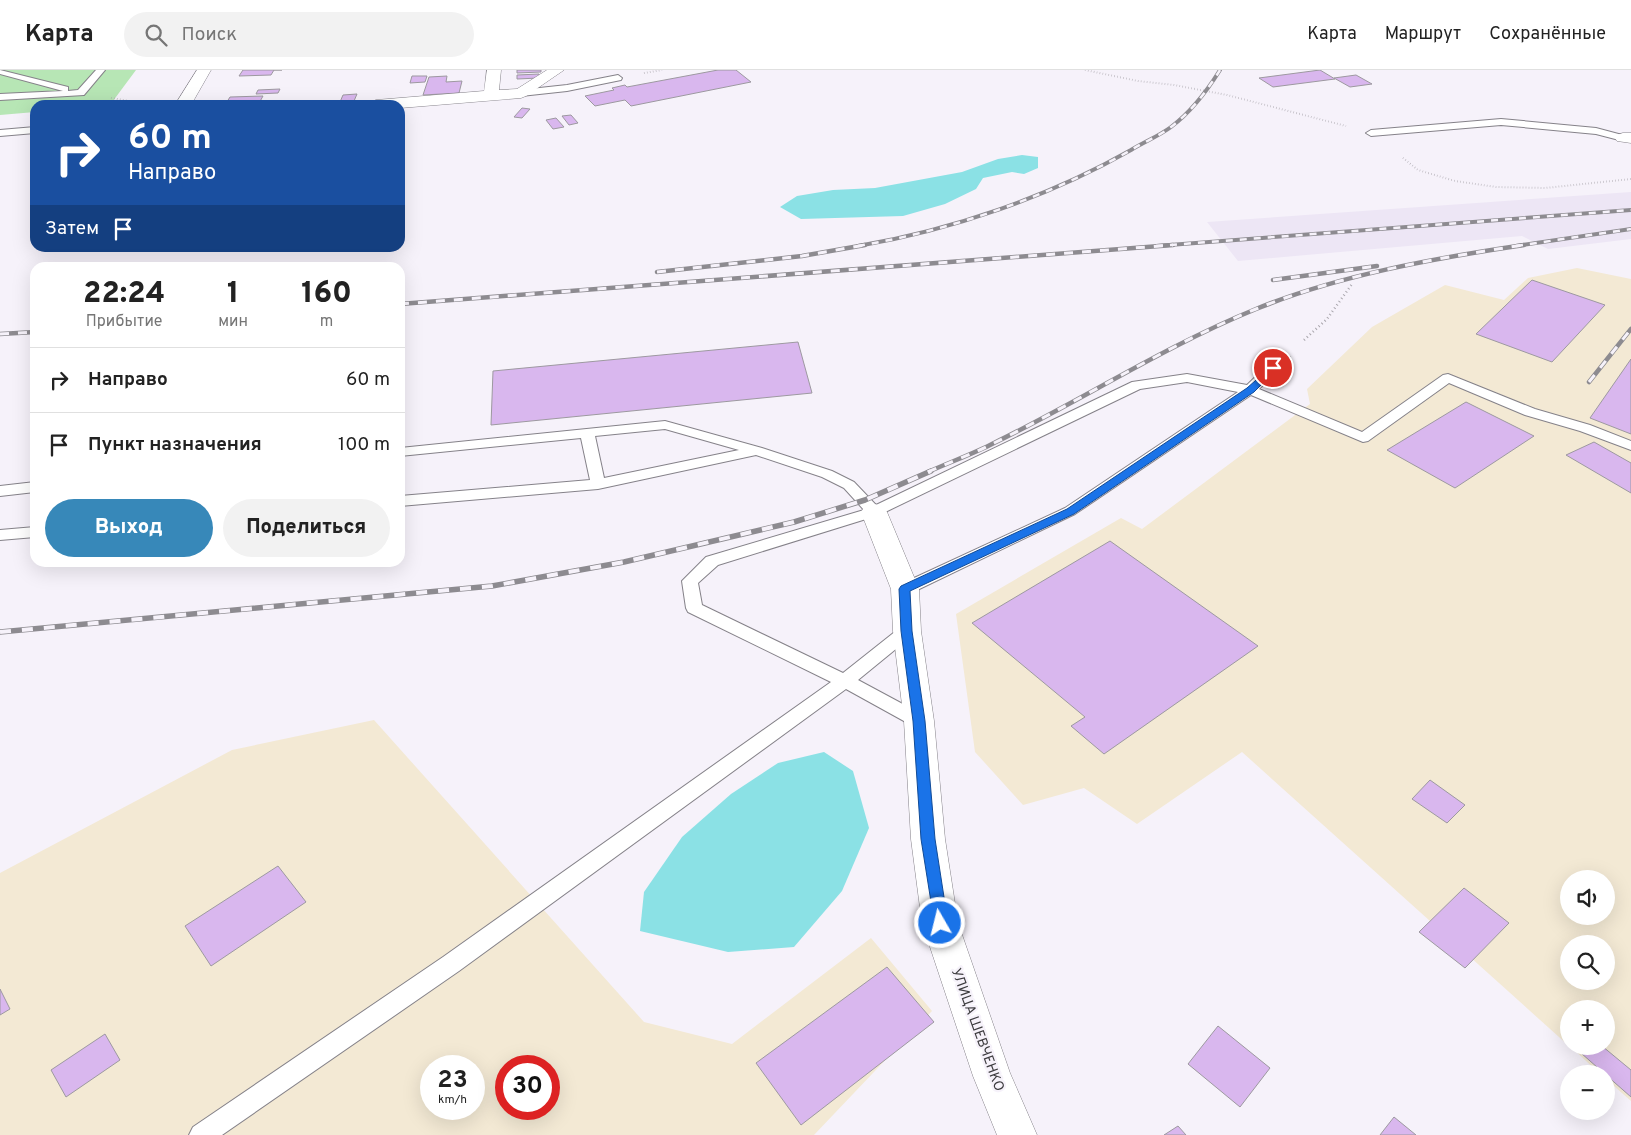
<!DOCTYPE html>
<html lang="ru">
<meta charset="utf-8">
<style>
body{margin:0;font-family:Overpass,sans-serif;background:#f2f2f2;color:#222;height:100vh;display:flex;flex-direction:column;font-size:19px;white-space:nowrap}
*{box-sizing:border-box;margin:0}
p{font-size:16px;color:#767676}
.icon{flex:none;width:28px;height:28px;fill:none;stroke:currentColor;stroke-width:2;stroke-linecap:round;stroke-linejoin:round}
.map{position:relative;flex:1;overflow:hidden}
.details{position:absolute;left:30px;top:192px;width:375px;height:305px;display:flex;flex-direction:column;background:#fff;border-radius:15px;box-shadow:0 5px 20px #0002}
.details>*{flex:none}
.top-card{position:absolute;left:30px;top:30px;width:375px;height:152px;border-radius:15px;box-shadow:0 5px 20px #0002;background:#1a4fa0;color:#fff;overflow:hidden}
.tools{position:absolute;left:1560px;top:800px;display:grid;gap:10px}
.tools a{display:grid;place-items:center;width:55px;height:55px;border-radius:50%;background:#fff;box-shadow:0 5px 20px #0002;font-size:25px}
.speed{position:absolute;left:420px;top:985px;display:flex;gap:10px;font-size:25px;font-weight:700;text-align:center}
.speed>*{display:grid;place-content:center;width:65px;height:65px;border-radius:50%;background:#fff;box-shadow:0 5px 20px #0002;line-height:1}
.speed small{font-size:12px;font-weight:400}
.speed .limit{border:8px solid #d22;background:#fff;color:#111}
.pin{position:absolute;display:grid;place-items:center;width:42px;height:42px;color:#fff;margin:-21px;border:2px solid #fff;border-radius:50%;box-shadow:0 1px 5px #0007}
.me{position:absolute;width:55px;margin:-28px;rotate:352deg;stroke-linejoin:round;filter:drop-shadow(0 0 4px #0008)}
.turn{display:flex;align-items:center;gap:18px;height:105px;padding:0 15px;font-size:22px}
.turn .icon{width:65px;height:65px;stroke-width:2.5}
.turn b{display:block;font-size:35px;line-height:42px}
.then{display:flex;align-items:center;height:48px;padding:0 15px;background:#0003;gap:10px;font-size:19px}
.eta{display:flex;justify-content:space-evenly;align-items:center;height:85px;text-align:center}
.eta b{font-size:30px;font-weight:800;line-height:35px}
.button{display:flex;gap:10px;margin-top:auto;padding:10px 15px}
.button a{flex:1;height:58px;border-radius:30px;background:#3788b9;color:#fff;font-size:20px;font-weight:800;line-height:58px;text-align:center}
.button a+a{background:#f2f2f2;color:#222}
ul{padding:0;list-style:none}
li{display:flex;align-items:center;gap:15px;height:65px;padding:0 15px;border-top:1px solid #e0e0e0}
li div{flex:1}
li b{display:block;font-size:19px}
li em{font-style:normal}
header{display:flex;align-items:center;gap:30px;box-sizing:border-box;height:70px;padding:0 25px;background:#fff;border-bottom:1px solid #e0e0e0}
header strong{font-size:24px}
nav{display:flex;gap:28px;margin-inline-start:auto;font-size:18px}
.search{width:350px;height:45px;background:#f2f2f2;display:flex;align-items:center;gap:12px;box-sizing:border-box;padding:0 18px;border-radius:28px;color:#767676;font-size:19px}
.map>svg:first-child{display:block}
</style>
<header>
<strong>Карта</strong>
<div class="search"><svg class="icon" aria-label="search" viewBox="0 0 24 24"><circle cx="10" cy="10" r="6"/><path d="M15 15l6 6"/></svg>Поиск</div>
<nav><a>Карта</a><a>Маршрут</a><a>Сохранённые</a></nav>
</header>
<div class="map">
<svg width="1631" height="1065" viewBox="0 0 1631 1065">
<rect width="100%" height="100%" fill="#f6f2fa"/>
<g fill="#f3e9d4" fill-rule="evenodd">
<path d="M 1577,198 L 1631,209 L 1631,1031 L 1606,1009 L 1606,1004 L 1600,1004 L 1570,976 L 1606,976 L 1606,939 L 1569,939 L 1569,976 L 1242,682 L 1137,754 L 1084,718 L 1023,735 L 975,682 L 956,544 L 1121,448 L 1142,459 L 1310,334 L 1307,319 L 1372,257 L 1445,215 L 1504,230 L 1528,208 ZM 1569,809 L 1606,809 L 1606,846 L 1569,846 ZM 1569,874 L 1606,874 L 1606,911 L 1569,911 Z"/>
<path d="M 374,650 L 644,952 L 732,974 L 871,868 L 932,941 L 814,1065 L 0,1065 L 0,803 L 232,680 ZM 431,996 L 474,996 L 474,1039 L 431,1039 ZM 506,996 L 549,996 L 549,1039 L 506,1039 Z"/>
</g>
<path fill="#ede6f5" d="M 1631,122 L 1631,169 L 1548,179 L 1522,166 L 1238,191 L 1207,152 Z"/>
<path fill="#b7e6b5" d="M 0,0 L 136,0 L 110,35 L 35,35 L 35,42 L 0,45 Z"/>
<g fill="#8be1e5">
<path d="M 1022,85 L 1038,87 L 1038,98 L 1024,104 L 1012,102 L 983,108 L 976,119 L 945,134 L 903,146 L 801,149 L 780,137 L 797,126 L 833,120 L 875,118 L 962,102 L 998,89 Z"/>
<path d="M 824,682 L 853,701 L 869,758 L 842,821 L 794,877 L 728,882 L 640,861 L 644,822 L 682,767 L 731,724 L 778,693 Z"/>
</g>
<g fill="#d9b7ee" stroke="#9d99a0">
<path d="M 243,0 L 282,0 L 274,0 L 271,5 L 239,6 Z"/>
<path d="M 517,0 L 541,0 L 541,2 L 517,3 Z"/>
<path d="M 718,0 L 736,0 L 751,12 L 631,36 L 625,30 L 595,36 L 585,26 L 614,20 L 612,18 L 625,15 L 627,17 Z"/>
<path d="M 1320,0 L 1335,9 L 1273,17 L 1259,8 Z"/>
<path d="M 539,4 L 539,8 L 517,9 L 517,5 Z"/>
<path d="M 1356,5 L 1372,14 L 1350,17 L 1334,8 Z"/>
<path d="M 412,6 L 427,6 L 425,12 L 410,13 Z"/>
<path d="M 447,6 L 446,12 L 462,11 L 459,23 L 423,25 L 429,7 Z"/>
<path d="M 280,19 L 278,23 L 256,24 L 258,20 Z"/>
<path d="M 357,24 L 354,31 L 340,32 L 343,25 Z"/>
<path d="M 263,26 L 258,35 L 225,35 L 230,27 Z"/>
<path d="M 522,38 L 530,39 L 522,48 L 514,47 Z"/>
<path d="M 571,45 L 578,53 L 569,55 L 562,46 Z"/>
<path d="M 556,48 L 564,57 L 553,59 L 546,50 Z"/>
<path d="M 1532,210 L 1605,235 L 1552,292 L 1476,264 Z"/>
<path d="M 798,272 L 812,323 L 491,355 L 493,301 Z"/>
<path d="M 1631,289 L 1631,364 L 1590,348 Z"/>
<path d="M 1466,332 L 1534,366 L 1455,418 L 1387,380 Z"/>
<path d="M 1594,372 L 1631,393 L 1631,423 L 1566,385 Z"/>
<path d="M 1110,471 L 1258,576 L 1104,684 L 1071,656 L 1085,647 L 972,553 Z"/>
<path d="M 1430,710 L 1465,735 L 1447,753 L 1412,729 Z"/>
<path d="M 278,796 L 306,832 L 211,896 L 185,856 Z"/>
<path d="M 1464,818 L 1509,853 L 1465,898 L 1419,862 Z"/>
<path d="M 887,897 L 934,952 L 801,1055 L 756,993 Z"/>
<path d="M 0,919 L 10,939 L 0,945 Z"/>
<path d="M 1218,956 L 1270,998 L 1240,1037 L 1188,994 Z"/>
<path d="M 105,964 L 120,990 L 66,1027 L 51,1000 Z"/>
<path d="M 1573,976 L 1602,976 L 1631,1000 L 1631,1027 Z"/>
<path d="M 1394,1047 L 1416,1065 L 1380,1065 Z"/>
<path d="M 1178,1056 L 1186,1065 L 1164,1065 Z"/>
</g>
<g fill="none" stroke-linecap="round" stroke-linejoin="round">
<defs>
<g id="lane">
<path d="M 0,0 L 68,17 L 68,21 L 78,20 L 96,0 L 105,0 L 84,25 L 0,30 L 0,24 L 63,21 L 0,4 Z"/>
<path d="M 618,5 L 622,8 L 621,10 L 567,21 L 521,26 L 516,23 L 521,20 L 567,15 Z"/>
<path d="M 1501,49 L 1596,58 L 1626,66 L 1628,68 L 1623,71 L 1596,64 L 1501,55 L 1371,66 L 1366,63 L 1371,60 Z"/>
<path d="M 35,57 L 35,63 L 0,66 L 0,60 Z"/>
<path d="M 1284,283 L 1290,287 L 1289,290 L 1259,319 L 1362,362 L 1443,305 L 1448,304 L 1535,339 L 1590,355 L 1631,371 L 1631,380 L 1580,361 L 1525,345 L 1449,313 L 1368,371 L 1363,372 L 1251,325 L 1075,444 L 911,523 L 905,525 L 899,523 L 897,519 L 899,515 L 1065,438 L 1238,322 L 1187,312 L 1140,319 L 879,445 L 718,495 L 698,513 L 702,535 L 843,603 L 901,557 L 907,555 L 913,557 L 915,561 L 913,565 L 858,610 L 925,646 L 928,651 L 925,656 L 919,658 L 913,656 L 846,619 L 459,901 L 222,1065 L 189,1065 L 193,1057 L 443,887 L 831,612 L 688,542 L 686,538 L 682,511 L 706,487 L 864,440 L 844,418 L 822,407 L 756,385 L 598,419 L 400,436 L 400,426 L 590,410 L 581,368 L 400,386 L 400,378 L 665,351 L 762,378 L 832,401 L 854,412 L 876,435 L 1132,312 L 1187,304 L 1247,315 L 1279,284 ZM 665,359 L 739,380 L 604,408 L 595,366 Z"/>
<path d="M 35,412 L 35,422 L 0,426 L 0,416 Z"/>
<path d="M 35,457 L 35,467 L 0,470 L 0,460 Z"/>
</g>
<g id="street">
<path d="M 197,0 L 211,0 L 191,35 L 175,35 Z"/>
<path d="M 487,0 L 501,0 L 499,20 L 517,19 L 547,0 L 564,0 L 526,26 L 521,28 L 400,38 L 400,35 L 368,35 L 370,32 L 376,30 L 484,21 Z"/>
<path d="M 1623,63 L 1631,63 L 1631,73 L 1617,71 L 1615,68 L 1617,65 Z"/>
<path d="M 874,434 L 883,436 L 887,442 L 919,519 L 921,561 L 934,651 L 945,769 L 958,853 L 1010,1003 L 1037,1065 L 997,1065 L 973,1006 L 922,853 L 911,769 L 904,651 L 893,561 L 891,519 L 861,442 L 865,436 Z"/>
</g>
</defs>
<use href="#lane" stroke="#858289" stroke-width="2"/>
<use href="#street" stroke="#858289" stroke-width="1"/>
<g stroke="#a8a5ab" stroke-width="2" stroke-dasharray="0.5 2.5" stroke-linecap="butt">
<path d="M 1085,0 L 1138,11 L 1174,15 L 1227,25 L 1346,56"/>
<path d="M 644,3 L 662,0"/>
<path d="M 111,28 L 152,35"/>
<path d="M 1403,88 L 1418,100 L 1455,111 L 1496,117 L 1545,118 L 1631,109"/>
</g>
<path stroke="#a8a5ab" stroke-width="2.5" stroke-dasharray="1 3" stroke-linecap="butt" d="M 1304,270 L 1327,249 L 1352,214"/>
<use href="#lane" fill="#fff" fill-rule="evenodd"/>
<use href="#street" fill="#fff" fill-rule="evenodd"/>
<defs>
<g id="rail-far2">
<path d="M 858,176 C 952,160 1048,127 1131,80 C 1144,72 1159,66 1171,57 C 1191,42 1207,21 1220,0"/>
<path d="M 1156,176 L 1631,140"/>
<path d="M 1516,176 L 1631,159"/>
</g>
<g id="rail-far1">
<path d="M 657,202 L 802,186 L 865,175"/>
<path d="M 1273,210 L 1377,196"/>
<path d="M 400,234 L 1173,175"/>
<path d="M 0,264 L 35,262"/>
<path d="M 1589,312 L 1631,259"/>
<path d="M 928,402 C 950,392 973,384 994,373 C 1082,330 1165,276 1256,239 C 1339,205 1436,188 1524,175"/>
</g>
<path id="rail" d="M 0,562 L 492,516 L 624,492 L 794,452 L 865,430 L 931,401"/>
</defs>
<use href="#rail-far2" stroke="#8d8b90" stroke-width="4"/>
<use href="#rail-far1" stroke="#8d8b90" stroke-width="4.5"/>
<use href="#rail" stroke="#8d8b90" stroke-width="5.5"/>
<use href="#rail-far2" stroke="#f6f2fa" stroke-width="2.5" stroke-dasharray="7" stroke-linecap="butt"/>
<use href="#rail-far1" stroke="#f6f2fa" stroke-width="3" stroke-dasharray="9" stroke-linecap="butt"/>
<use href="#rail" stroke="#f6f2fa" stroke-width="4" stroke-dasharray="11" stroke-linecap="butt"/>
</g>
<path fill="#1a73e8" stroke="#114b97" d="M 1273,295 L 1276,296 L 1276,300 L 1254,322 L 1074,444 L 910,521 L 912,561 L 925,651 L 935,769 L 948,853 L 945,857 L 940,859 L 935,857 L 921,769 L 913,651 L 901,561 L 899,519 L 901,516 L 1067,439 L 1247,318 Z"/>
<g text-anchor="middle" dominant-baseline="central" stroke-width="4.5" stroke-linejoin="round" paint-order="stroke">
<g font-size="14" fill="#3c3b3e" stroke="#f6f2fa">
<text transform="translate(977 960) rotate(70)">УЛИЦА ШЕВЧЕНКО</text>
</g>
</g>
</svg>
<div class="tools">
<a><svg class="icon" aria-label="sound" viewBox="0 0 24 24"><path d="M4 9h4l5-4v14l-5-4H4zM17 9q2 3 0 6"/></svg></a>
<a><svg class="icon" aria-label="search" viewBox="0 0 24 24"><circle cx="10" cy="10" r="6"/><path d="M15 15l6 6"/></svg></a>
<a>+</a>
<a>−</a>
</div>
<div class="speed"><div>23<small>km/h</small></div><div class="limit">30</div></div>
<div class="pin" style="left:1273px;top:298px;background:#d93025"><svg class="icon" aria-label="arrive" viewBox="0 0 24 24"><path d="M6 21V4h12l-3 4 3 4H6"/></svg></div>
<svg class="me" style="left:940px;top:853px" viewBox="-20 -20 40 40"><circle r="17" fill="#1a73e8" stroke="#fff" stroke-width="3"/><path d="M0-11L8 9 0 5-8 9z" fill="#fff"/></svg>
<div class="top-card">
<div class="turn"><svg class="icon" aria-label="right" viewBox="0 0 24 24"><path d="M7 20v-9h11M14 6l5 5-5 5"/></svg><div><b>60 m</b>Направо</div></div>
<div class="then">Затем<svg class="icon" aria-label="arrive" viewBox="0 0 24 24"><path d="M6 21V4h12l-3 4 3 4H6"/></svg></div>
</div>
<section class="details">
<div class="eta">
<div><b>22:24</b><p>Прибытие</p></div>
<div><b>1</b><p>мин</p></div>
<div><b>160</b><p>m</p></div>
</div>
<ul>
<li><svg class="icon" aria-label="right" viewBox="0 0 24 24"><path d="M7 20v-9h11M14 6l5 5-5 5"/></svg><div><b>Направо</b></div><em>60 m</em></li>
<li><svg class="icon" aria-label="arrive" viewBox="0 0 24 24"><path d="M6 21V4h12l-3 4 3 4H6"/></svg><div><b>Пункт назначения</b></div><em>100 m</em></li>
</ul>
<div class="button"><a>Выход</a><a>Поделиться</a></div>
</section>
</div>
